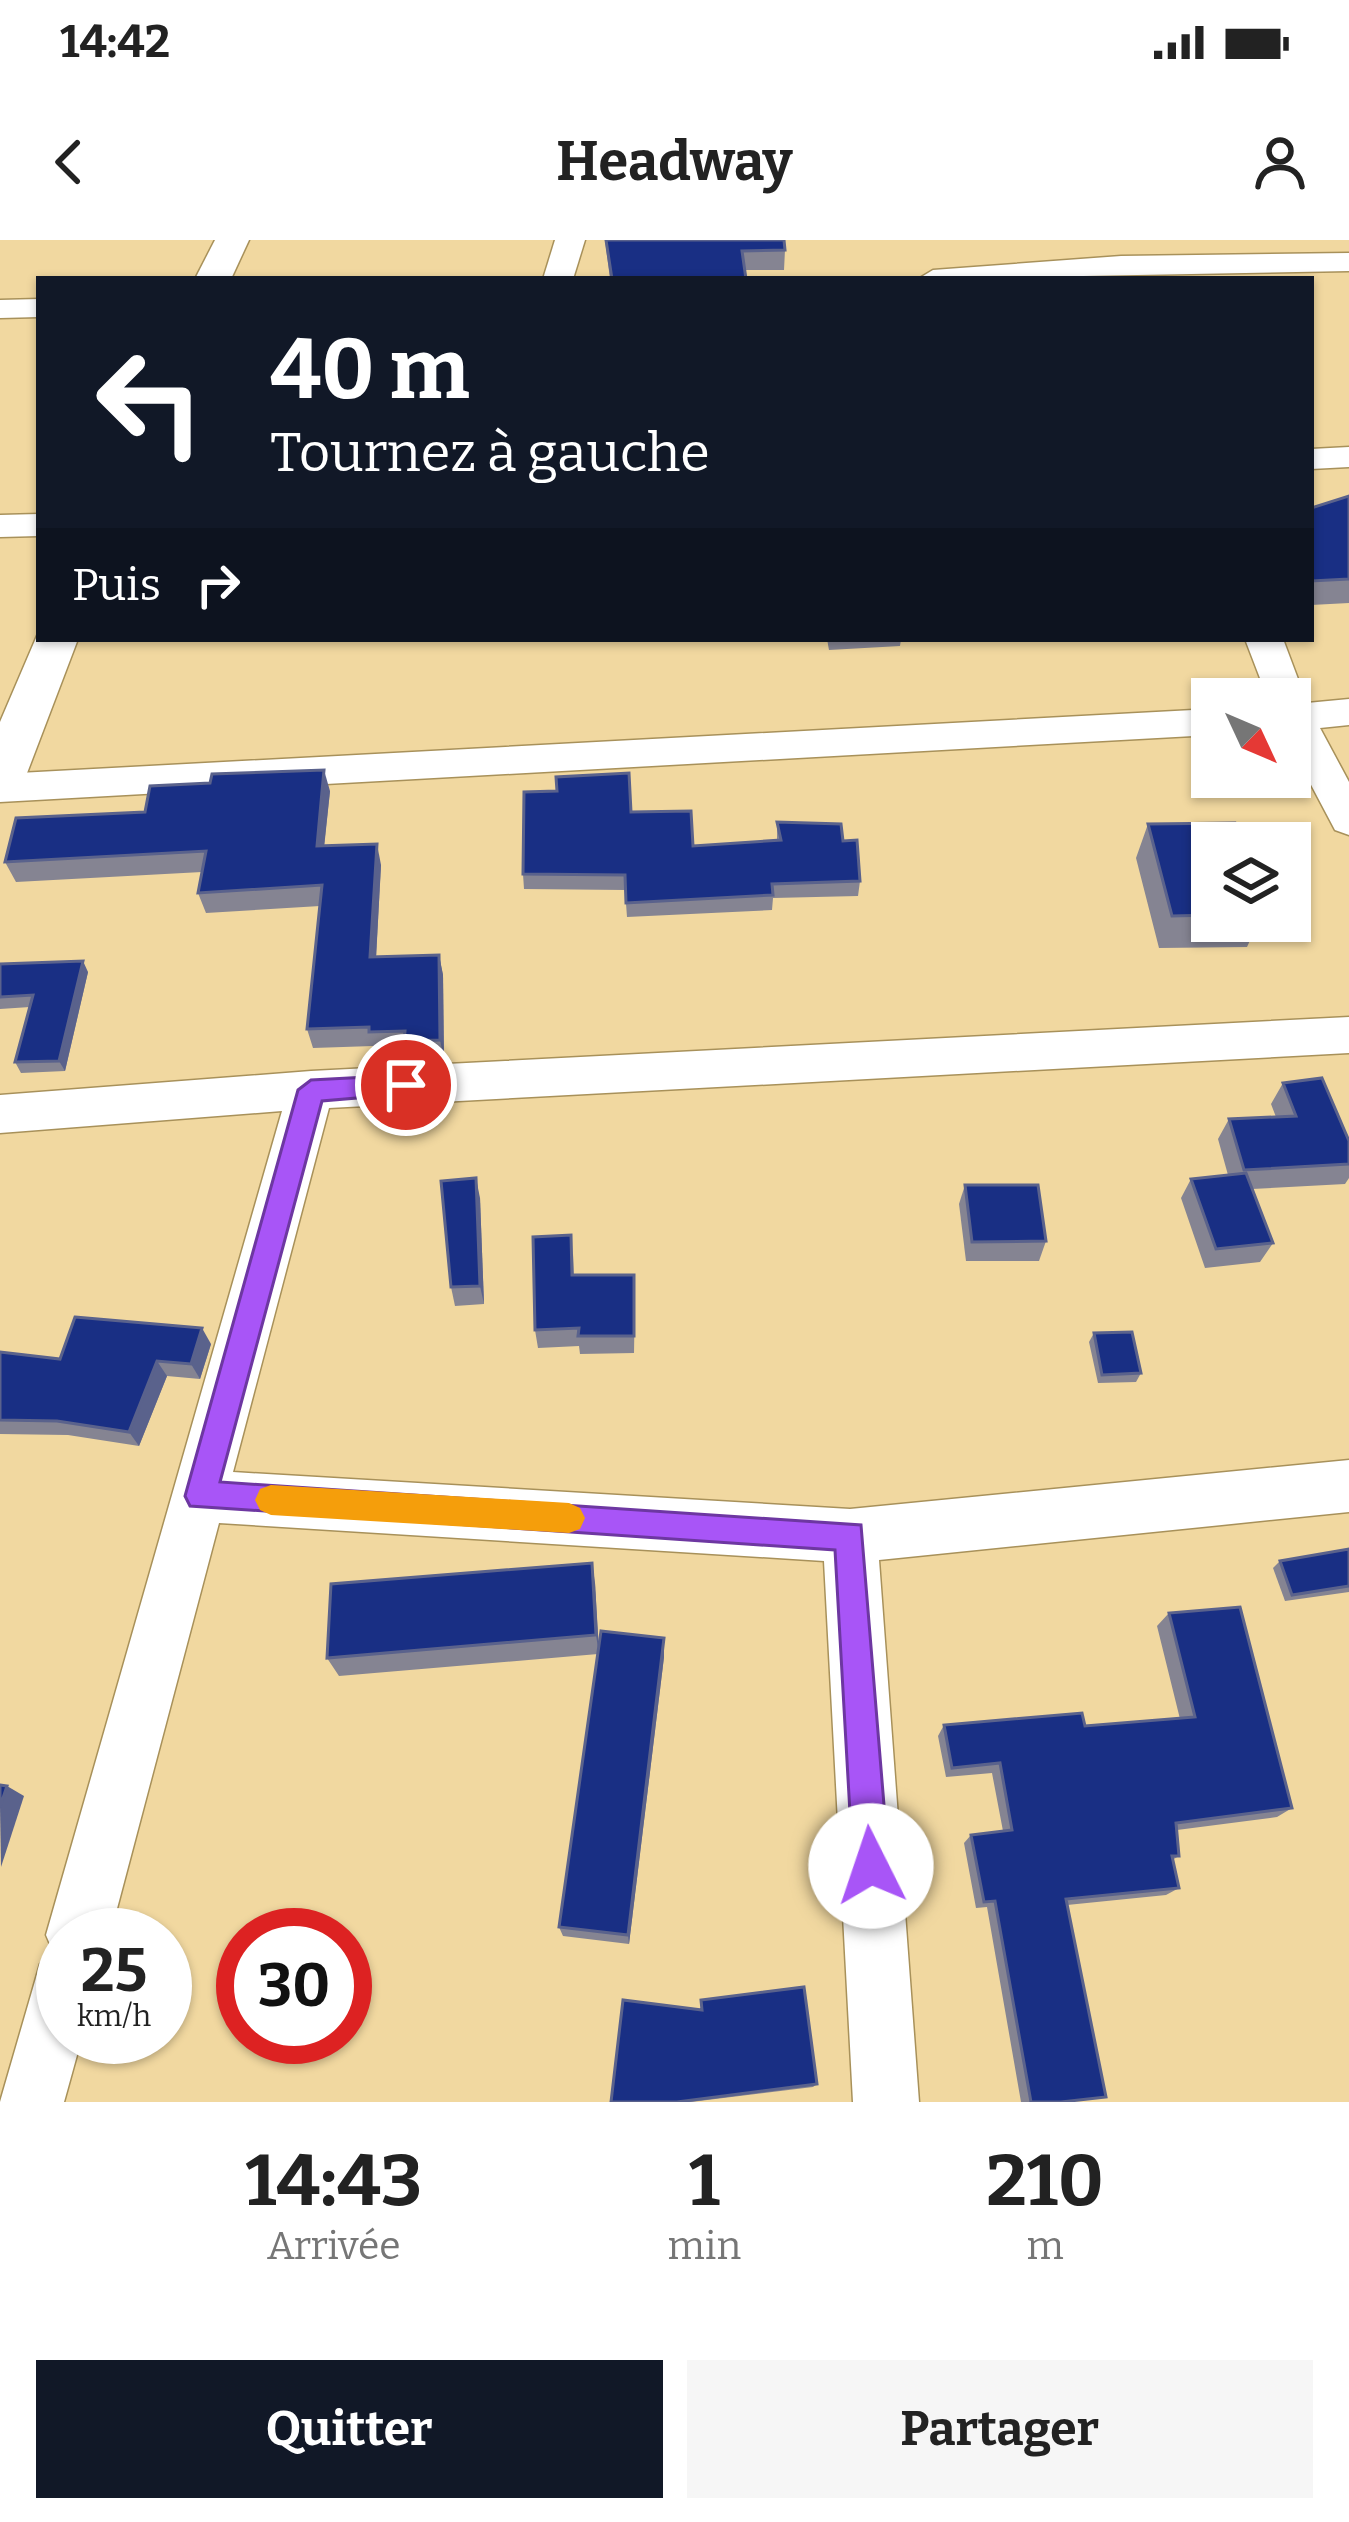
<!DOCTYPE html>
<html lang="fr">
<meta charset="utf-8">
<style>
body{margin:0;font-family:Bitter,serif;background:#f6f6f6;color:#222;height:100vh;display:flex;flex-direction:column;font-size:45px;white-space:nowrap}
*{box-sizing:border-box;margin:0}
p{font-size:39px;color:#767676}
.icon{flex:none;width:66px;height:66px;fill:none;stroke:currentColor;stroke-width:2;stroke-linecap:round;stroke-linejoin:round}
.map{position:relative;height:1862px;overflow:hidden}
.side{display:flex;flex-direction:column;background:#fff;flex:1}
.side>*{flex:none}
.banner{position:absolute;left:36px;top:36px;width:1278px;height:366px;border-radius:0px;box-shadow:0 3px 9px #0004;background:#111827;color:#fff;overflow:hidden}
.needle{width:78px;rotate:134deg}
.tools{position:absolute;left:1191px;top:438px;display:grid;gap:24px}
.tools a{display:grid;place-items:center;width:120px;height:120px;border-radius:0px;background:#fff;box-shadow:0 3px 9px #0004;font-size:60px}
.speed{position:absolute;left:36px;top:1668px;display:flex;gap:24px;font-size:60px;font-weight:700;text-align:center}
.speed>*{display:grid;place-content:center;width:156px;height:156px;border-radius:50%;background:#fff;box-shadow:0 3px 9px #0004;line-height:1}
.speed small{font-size:30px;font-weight:400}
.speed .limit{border:18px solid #d22;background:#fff;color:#111}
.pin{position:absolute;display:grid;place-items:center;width:102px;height:102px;color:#fff;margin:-51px;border:6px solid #fff;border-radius:50%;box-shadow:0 3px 12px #0007}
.me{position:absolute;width:132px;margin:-66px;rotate:356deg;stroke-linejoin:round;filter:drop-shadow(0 0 9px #0008)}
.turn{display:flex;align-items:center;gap:42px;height:252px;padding:0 36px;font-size:54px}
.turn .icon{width:156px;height:156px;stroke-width:2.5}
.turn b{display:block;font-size:84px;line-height:102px}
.then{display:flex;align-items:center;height:114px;padding:0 36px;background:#0003;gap:24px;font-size:45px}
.eta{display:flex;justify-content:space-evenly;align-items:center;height:204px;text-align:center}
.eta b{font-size:72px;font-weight:700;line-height:84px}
.cta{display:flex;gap:24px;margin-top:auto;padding:24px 36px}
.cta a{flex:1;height:138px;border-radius:0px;background:#111827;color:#fff;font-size:48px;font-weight:700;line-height:138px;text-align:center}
.cta a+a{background:#f6f6f6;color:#222}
.status{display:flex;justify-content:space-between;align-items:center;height:84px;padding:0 60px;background:#fff;direction:ltr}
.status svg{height:33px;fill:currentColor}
header{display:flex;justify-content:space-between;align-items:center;height:156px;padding:0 36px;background:#fff;font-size:54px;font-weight:700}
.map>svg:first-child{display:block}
</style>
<div class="status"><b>14:42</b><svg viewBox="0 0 49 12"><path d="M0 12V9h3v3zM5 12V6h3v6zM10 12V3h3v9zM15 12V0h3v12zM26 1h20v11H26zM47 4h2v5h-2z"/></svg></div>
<header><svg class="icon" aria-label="back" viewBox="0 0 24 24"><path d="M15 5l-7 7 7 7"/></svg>Headway<svg class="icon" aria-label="person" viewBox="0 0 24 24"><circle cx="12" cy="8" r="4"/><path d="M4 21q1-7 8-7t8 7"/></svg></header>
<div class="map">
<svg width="1349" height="1862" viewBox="0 0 1349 1862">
<rect width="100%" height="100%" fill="#f1d8a0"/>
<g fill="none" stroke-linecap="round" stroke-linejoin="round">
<defs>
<g id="minor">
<path d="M 555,0 L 585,0 L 573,39 L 543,39 Z"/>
<path d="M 1349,13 L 1349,31 L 918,39 L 933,30 L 1121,16 Z"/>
<path d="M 39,59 L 39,77 L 0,78 L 0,60 Z"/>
<path d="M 1349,207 L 1349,227 L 1311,229 L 1311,209 Z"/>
<path d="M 39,274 L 39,296 L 0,297 L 0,275 Z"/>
<path d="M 1245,399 L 1283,399 L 1307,463 L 1349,459 L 1349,485 L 1320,488 L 1349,542 L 1349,595 L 1335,590 L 1290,505 L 1290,459 L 1268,459 Z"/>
<path d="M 1212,469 L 1212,495 L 0,562 L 0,534 Z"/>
<path d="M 1349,777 L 1349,813 L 329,868 L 233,1232 L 850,1269 L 1349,1220 L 1349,1272 L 879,1320 L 919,1862 L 853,1862 L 824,1321 L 219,1283 L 110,1695 L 63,1695 L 63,1797 L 82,1797 L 64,1862 L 0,1862 L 40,1724 L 56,1718 L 46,1695 L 282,871 L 0,893 L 0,855 L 311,831 Z"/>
</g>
<g id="tertiary">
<path d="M 215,0 L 249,0 L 231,39 L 195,39 Z"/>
<path d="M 39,391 L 39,399 L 78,399 L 24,541 L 17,553 L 0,558 L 0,482 Z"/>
</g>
</defs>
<use href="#minor" stroke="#a8915a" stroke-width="3"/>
<use href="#tertiary" stroke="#a8915a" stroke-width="3"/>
<use href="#minor" fill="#fff" fill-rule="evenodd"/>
<use href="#tertiary" fill="#fff" fill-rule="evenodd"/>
</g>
<g fill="#858492">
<path d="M 605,0 L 785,10 L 784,30 L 744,30 L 746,39 L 610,39 Z"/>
<path d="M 1349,256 L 1349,363 L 1311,365 L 1311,268 Z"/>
<path d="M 655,399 L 707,399 L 656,402 Z"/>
<path d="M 827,399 L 901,399 L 900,406 L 829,410 Z"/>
<path d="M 330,551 L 324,606 L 381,625 L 376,717 L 439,715 L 443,735 L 444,819 L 409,820 L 406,810 L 374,811 L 373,806 L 313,808 L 307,789 L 320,666 L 206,673 L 198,653 L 202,632 L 16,642 L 5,622 L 145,572 Z"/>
<path d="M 631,572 L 693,606 L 777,600 L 777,582 L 843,601 L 860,641 L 858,656 L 773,658 L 772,670 L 627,677 L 625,650 L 524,649 L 523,634 Z"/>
<path d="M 1148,584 L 1212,603 L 1212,681 L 1259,681 L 1247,707 L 1159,708 L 1136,618 Z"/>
<path d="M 0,724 L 88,732 L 65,831 L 21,833 L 15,822 L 30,767 L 0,769 Z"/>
<path d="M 1283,843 L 1349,901 L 1349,938 L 1345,944 L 1252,949 L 1273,1003 L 1260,1022 L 1205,1028 L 1181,958 L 1191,939 L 1228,935 L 1218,899 L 1229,879 L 1276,877 L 1271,864 Z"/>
<path d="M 965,945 L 1046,1001 L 1039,1021 L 966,1021 L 959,964 Z"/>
<path d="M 480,958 L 484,1064 L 455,1066 L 451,1047 Z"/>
<path d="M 573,1014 L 574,1035 L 635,1053 L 634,1113 L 580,1114 L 579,1106 L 538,1108 L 535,1090 Z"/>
<path d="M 1094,1093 L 1141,1133 L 1136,1142 L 1098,1143 L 1089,1102 Z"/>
<path d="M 211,1104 L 200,1139 L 167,1136 L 139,1206 L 68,1195 L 0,1194 L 0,1112 L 60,1119 Z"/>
<path d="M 1349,1309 L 1349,1352 L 1285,1361 L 1273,1328 L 1280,1321 Z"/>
<path d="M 595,1343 L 599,1410 L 664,1417 L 629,1704 L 563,1696 L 559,1687 L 598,1414 L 339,1436 L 327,1418 Z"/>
<path d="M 1169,1373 L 1292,1568 L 1277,1577 L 1177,1590 L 1179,1616 L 1172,1620 L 1179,1648 L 1166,1655 L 1067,1665 L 1068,1862 L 1021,1862 L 987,1667 L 976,1668 L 964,1603 L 971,1595 L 1003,1591 L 992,1533 L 946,1537 L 938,1496 L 944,1485 L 1085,1486 L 1180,1479 L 1157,1386 Z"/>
<path d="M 701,1760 L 817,1844 L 813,1847 L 691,1862 L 611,1862 L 701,1770 Z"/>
</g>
<g fill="#5a628c">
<path d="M 324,530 L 330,551 L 322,627 L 317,606 Z"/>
<path d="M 377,604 L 381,625 L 375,737 L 370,717 Z"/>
<path d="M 439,715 L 443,735 L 444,819 L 440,800 Z"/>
<path d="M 83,721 L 88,732 L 65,831 L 59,821 Z"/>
<path d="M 476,938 L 480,958 L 484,1064 L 480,1046 Z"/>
<path d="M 202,1088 L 211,1104 L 200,1139 L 191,1124 Z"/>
<path d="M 157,1121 L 167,1136 L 139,1206 L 129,1192 Z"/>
<path d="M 592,1323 L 595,1343 L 599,1414 L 596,1395 Z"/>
<path d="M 664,1398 L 664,1417 L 629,1704 L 628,1695 Z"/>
<path d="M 7,1546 L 24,1556 L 1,1627 L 0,1567 Z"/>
</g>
<g fill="#192f84" stroke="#5a628c" stroke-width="3">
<path d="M 606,0 L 784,0 L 785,10 L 742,11 L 746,39 L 612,39 Z"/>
<path d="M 1349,256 L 1349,339 L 1311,341 L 1311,268 Z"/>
<path d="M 324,530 L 317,606 L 377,604 L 370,717 L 439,715 L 440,800 L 404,801 L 405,791 L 369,792 L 369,787 L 307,789 L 322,645 L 198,653 L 206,611 L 5,622 L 16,578 L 145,572 L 150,546 L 210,543 L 212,534 Z"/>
<path d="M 629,533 L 631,572 L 691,571 L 693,606 L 781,600 L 777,582 L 841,584 L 843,601 L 857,600 L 860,641 L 772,644 L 773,655 L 626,663 L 625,635 L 523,634 L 524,552 L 557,551 L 556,537 Z"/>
<path d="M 1235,583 L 1241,603 L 1212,603 L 1212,675 L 1172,676 L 1148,584 Z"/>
<path d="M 83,721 L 59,821 L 15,822 L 33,755 L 0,757 L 0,724 Z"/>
<path d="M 1322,838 L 1349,901 L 1349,924 L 1244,930 L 1229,879 L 1296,876 L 1283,843 Z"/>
<path d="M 1246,933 L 1273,1003 L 1216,1009 L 1191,939 Z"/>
<path d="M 476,938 L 480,1046 L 451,1047 L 441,941 Z"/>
<path d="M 965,945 L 1038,945 L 1046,1001 L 972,1002 Z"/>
<path d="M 571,995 L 572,1035 L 634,1035 L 634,1096 L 578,1096 L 579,1088 L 535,1090 L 533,997 Z"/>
<path d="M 75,1077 L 202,1088 L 191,1124 L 157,1121 L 129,1192 L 57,1181 L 0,1180 L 0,1112 L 60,1119 Z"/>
<path d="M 1132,1092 L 1141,1133 L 1102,1135 L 1094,1093 Z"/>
<path d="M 1349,1309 L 1349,1346 L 1292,1355 L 1280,1321 Z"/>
<path d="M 592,1323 L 596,1395 L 327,1418 L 331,1344 Z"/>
<path d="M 1240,1367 L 1292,1568 L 1176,1583 L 1179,1616 L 1172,1616 L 1179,1648 L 1066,1659 L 1106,1857 L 1061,1862 L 1031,1862 L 995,1661 L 984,1662 L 971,1595 L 1012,1590 L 1000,1523 L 952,1528 L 944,1485 L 1082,1473 L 1085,1486 L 1195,1477 L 1169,1373 Z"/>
<path d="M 601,1391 L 664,1398 L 628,1695 L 559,1687 Z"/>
<path d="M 0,1545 L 7,1546 L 0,1567 Z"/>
<path d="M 804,1747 L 817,1844 L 677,1862 L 611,1862 L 623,1760 L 702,1770 L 701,1760 Z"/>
</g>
<path fill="#a855f7" stroke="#6d37a1" stroke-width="3" d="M 406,835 L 415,838 L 415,853 L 322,861 L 220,1242 L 861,1285 L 889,1626 L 883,1639 L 871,1644 L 858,1639 L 853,1626 L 835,1310 L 190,1266 L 185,1256 L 298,850 L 311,840 Z"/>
<path fill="#f59e0b" d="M 271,1245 L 569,1263 L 580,1268 L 585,1278 L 580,1289 L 569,1293 L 271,1275 L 260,1270 L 255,1260 L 260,1249 Z"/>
</svg>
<div class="tools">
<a><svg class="needle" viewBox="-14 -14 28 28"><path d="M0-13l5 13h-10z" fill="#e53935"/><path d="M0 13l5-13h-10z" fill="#767676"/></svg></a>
<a><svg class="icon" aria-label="layers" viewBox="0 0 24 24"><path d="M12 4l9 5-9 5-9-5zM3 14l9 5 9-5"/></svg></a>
</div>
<div class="speed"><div>25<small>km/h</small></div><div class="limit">30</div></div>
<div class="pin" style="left:406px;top:845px;background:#d93025"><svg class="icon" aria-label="arrive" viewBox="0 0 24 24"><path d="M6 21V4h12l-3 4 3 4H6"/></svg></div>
<svg class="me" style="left:871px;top:1626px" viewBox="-20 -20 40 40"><circle r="19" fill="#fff"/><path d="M0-13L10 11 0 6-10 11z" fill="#a855f7"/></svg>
<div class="banner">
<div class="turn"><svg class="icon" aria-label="left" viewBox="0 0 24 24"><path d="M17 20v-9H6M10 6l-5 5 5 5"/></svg><div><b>40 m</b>Tournez à gauche</div></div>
<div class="then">Puis<svg class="icon" aria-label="right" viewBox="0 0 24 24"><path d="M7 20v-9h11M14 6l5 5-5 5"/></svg></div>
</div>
</div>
<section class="side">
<div class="eta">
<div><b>14:43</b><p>Arrivée</p></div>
<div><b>1</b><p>min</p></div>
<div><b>210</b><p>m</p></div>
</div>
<div class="cta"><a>Quitter</a><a>Partager</a></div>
</section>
